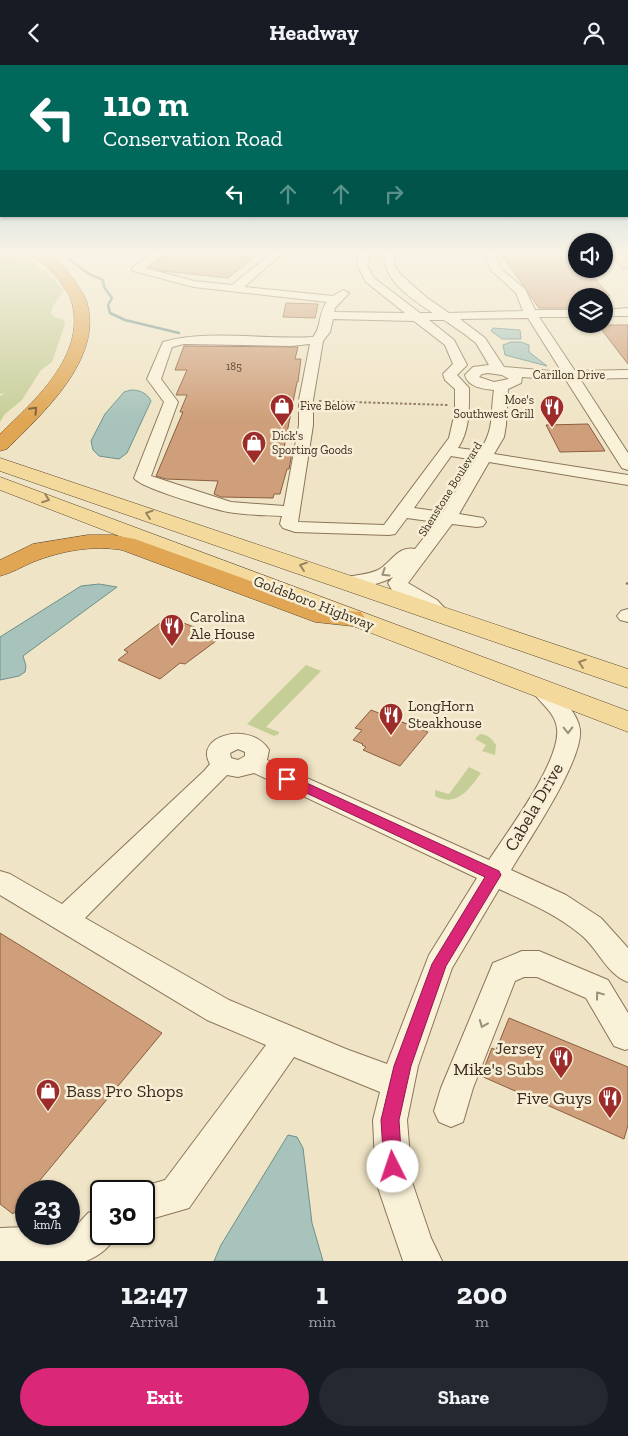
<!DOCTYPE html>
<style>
body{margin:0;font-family:"Zilla Slab",serif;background:#242831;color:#f1f3f6;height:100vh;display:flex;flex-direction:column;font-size:19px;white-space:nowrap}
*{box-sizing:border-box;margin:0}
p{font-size:16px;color:#9ea1a6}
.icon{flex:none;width:28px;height:28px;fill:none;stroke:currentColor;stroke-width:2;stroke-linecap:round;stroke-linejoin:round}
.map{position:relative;height:1196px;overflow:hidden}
.panel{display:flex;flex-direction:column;background:#171b24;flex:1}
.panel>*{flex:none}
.guide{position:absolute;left:0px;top:0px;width:629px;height:152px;box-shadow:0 1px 4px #0004;background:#00695c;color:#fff;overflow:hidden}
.tools{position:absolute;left:568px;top:168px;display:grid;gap:10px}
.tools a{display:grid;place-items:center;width:45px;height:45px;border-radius:50%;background:#171b24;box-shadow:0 1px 4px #0004;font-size:25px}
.speed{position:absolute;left:15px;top:1115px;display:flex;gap:10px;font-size:25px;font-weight:700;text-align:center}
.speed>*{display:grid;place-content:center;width:65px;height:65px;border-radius:50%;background:#171b24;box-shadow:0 1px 4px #0004;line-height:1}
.speed small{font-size:12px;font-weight:400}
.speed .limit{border:2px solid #111;border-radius:8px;background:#fff;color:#111}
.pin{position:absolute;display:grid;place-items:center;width:42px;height:42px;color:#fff;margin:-21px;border-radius:10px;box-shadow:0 2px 8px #0006}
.me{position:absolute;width:55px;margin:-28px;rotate:356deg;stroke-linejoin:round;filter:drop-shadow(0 0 4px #0008)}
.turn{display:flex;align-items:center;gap:18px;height:105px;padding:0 20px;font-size:22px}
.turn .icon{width:65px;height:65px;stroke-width:2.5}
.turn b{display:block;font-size:35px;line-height:42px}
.lanes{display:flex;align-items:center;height:48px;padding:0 20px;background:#0003;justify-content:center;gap:25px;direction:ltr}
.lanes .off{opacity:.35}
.eta{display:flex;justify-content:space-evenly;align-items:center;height:85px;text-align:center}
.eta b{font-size:30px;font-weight:700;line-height:35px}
.cta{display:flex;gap:10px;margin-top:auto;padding:10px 20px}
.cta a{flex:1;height:58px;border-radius:30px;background:#db2777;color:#fff;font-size:20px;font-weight:700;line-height:58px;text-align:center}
.cta a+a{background:#242831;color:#f1f3f6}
header{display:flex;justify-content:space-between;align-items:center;height:65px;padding:0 20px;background:#171b24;font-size:22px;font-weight:700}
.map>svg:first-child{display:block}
</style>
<header><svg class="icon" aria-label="back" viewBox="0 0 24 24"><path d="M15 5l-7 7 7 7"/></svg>Headway<svg class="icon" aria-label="person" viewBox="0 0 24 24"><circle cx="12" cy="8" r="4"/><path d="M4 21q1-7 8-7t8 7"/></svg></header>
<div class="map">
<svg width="628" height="1196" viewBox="0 0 628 1196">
<rect width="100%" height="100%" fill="#efe4c5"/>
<g fill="#c6ce98">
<path d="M 0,188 C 25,188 47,207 64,225 L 53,241 L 51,248 L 54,252 L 64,255 L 65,259 L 52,297 L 41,305 L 22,335 L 5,349 L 0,357 L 0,331 L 5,328 L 0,329 Z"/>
<path d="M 306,600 L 321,606 L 266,662 L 279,667 L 279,669 L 274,671 L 247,659 Z"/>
<path d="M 480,669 C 488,669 492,674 496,680 L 495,690 L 482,686 L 486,680 L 475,674 Z"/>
<path d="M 469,702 L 481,708 C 470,723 457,743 435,731 L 435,725 L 449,729 Z"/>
</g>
<g fill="#a7c3bb" stroke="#6d9189">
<path d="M 493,263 L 520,265 L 521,274 L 502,274 L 491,266 Z"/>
<path d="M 511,277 L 521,277 L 529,280 L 529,287 L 547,301 L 505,290 L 503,280 Z"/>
<path d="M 131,325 C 140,325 147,328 151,336 L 127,388 L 119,394 L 99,391 L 93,385 L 91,376 L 105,349 L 124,327 Z"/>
<path d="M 99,519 L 117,522 L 23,591 L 26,601 L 25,607 L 19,611 L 0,615 L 0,572 L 81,521 Z"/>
<path d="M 288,1070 L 297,1072 L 303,1083 L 312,1158 L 323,1196 L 214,1196 L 221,1180 Z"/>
</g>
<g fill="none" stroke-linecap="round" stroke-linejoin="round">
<path stroke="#6d9189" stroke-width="2.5" d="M 61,188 L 89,209 L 103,215 L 104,222 L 112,233 L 108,240 L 110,248 L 125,255 L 179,268"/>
</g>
<g fill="#ce9f7a" stroke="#8b5f3f">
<path d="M 167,188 L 259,188 L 228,213 L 163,206 L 149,202 Z"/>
<path d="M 506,188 L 567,188 L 576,199 L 576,204 L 586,204 L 610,231 L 576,231 L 576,243 L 539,243 L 502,190 L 507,190 Z"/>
<path d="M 286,238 L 318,239 L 315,253 L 283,252 Z"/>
<path d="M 598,260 L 628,260 L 628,299 Z"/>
<path d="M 184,281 L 298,282 L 295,294 L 301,294 L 298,317 L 297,317 L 284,383 L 293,383 L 289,404 L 287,404 L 280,429 L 274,429 L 273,433 L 221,432 L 214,429 L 218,416 L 166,414 L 156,411 L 183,347 L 180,347 L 187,330 L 176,330 L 187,305 L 175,305 Z"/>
<path d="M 588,359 L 605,386 L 560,387 L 546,360 Z"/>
<path d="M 168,552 L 207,567 L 204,570 L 216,576 L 185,599 L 180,598 L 160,614 L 118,595 L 128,587 L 124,585 Z"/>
<path d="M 371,645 L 428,667 L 400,701 L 363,685 L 366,682 L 362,680 L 363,679 L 353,675 L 362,665 L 355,663 Z"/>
<path d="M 0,868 L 162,968 L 31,1126 L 26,1126 L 26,1133 L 13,1149 L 0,1139 Z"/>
<path d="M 509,953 L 628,1002 L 628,1060 L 624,1074 L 481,1011 L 492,983 L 496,985 Z"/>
</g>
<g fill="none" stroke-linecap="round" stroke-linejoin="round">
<defs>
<g id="minor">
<path d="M 154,188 L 165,188 L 145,203 L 194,216 L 232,220 L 272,188 L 283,188 L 244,222 L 333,231 L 343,225 L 349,228 L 335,243 L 334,247 L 405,248 L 366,217 L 357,200 L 359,188 L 369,188 L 367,200 L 374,213 L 420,248 L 433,248 C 412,234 383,216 384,188 L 394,188 L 394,199 L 400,209 L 426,232 L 449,248 L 523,246 L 516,228 L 491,205 L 485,188 L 495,188 L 501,204 L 525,224 L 535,245 L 576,245 L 576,252 L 539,252 L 575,306 L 628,305 L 628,313 L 580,314 L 628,388 L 628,405 L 622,403 L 620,400 L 566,315 L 522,312 L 521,318 L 508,324 L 506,360 L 504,372 L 494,389 L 628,410 L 628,420 L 489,397 L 459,449 L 483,453 L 486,457 L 483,461 L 477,462 L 452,459 L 408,518 L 437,535 L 452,551 L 449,555 L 442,557 L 435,555 L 423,543 L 393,527 L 388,518 L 393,512 C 380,519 357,525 342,521 L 339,517 L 342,513 C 354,510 367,510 378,505 C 391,498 398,480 415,484 L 436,457 L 407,453 L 395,469 L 389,470 L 295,467 L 283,463 L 280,459 L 282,451 C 264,450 245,450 228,447 C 213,444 140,423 134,413 L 164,337 L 147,314 L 163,277 C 206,264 266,275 313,272 C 322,262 318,247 327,237 L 194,222 L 133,206 L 132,204 L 133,202 ZM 528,253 L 562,307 L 504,302 L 485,273 L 460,254 ZM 333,254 L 414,256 L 445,280 L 453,299 L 443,309 L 445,315 L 455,324 L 455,347 L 449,373 L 384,460 L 298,457 L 313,360 L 313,335 L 323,276 L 330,267 ZM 429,255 L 444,255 L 463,268 L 476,278 L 489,300 L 473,302 L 465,310 C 468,322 483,324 494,325 C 490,351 495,362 480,386 L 458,383 C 470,365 469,344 469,323 L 457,310 L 467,300 L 454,275 ZM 184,279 L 291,281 L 310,279 L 299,335 L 299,360 L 284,441 L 231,437 L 151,411 L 178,337 L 161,314 L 172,282 ZM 488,308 L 502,310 L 509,314 L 494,317 L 479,312 L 482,309 ZM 451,391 L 475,395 L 443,447 L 414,443 Z"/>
<path d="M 628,243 L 628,251 L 604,251 L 604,245 Z"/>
<path d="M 628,544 L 628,557 L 620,555 L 617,551 L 621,546 Z"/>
<path d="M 543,619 C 554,622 559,630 566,638 C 572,645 579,655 580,665 C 583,696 528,776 511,805 L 566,830 L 601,853 L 628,883 L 628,917 C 606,909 598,883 580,869 C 556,849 527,837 499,824 L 452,903 L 418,1001 L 407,1055 L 412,1117 L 431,1173 L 442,1196 L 403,1196 L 376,1117 L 373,1055 L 380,1027 L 294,992 L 189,1143 L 144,1156 L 144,1126 L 131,1125 L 165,1115 L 266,980 L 207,955 L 0,830 L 0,806 L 10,809 L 62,839 L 204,706 L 210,699 C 193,671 251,655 269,685 L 267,695 L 489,795 C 507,767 561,696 557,664 C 556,648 540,638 532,626 L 535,621 ZM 238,684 L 245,687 L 245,691 L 238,695 L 231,693 L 230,688 ZM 254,708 L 477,813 L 429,890 L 387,999 L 346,984 L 229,935 L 85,853 L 227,710 L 238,712 Z"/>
<path d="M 522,886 L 539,886 L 608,915 L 628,948 L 628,984 L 625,985 L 614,981 L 586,933 L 537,912 L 524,912 L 515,916 L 473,1023 L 463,1057 L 451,1062 L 439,1057 L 434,1046 L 441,1023 L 493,898 Z"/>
<path d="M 101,1143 L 101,1169 L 116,1169 C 111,1182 99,1191 86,1196 L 0,1196 L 0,1163 L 26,1162 L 26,1169 L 69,1169 L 69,1160 L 77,1160 L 88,1148 Z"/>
</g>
<g id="major">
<path d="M 609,188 L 623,188 L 628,192 L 628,204 L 623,203 Z"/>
<path d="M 0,393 L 628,604 L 628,623 L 0,406 Z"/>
<path d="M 0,412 L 628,646 L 628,667 L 0,425 Z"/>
</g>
<g id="highway">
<path d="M 28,188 C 32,188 38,187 43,188 C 54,190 68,206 74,215 C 78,222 85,230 87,238 C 103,294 43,348 7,384 L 0,386 L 0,369 C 34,336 86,291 72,238 C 71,231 65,224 61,218 C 57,211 50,204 43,199 C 38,195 31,193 28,188 Z"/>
<path d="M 88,470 L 113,470 L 135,474 L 327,544 L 361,547 L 365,553 L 361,559 L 352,561 L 315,557 L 122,485 C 92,480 61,486 33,497 C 21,502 12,508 0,511 L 0,495 L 33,479 Z"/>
</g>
</defs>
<use href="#minor" stroke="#8b755a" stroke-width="2"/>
<use href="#major" stroke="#59432e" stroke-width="1"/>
<use href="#highway" stroke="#59432e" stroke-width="1"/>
<path stroke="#8b755a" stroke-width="2" stroke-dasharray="2.5 2" stroke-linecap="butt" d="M 319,336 L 448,340"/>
<path stroke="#8b755a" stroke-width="2.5" stroke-dasharray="4 2.5" stroke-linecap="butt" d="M 626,518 L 628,519"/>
<use href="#minor" fill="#faf1d9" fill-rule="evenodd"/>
<use href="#major" fill="#f3da9c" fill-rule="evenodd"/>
<use href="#highway" fill="#e0a654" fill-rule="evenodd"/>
</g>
<defs><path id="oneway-chevron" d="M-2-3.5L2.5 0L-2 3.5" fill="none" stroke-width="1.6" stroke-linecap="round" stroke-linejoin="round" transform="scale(1.25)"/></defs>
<use stroke="#7d5d34" href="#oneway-chevron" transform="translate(34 345) rotate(-47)"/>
<g stroke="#97845e">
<use href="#oneway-chevron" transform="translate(46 434) rotate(21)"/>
<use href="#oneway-chevron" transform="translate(149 449) rotate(-161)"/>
<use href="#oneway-chevron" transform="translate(303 501) rotate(-161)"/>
<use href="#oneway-chevron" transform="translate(582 598) rotate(-161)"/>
</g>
<g stroke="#9a8f7c">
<use href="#oneway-chevron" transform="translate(385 508) rotate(148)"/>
<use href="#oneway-chevron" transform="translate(568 665) rotate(89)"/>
<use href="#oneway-chevron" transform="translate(599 930) rotate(-127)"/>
<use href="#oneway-chevron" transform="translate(483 959) rotate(112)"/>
</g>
<linearGradient id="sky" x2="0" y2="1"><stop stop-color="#8ebad6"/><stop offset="0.53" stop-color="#f8f3e5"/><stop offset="1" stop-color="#f8f3e5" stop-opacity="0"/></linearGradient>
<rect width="628" height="355" fill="url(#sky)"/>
<path fill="#db2777" stroke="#8e194d" d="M 287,709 L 499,806 L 501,810 L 446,901 L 411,1001 L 399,1055 L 402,1102 L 399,1108 L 393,1111 L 386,1108 L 384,1102 L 381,1055 L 394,1001 L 432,899 L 485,812 L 283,717 L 281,714 L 283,711 Z"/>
<defs>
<symbol id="shop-pin" viewBox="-11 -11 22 30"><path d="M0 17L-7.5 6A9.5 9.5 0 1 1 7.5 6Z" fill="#9c2b29" stroke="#f7eed5"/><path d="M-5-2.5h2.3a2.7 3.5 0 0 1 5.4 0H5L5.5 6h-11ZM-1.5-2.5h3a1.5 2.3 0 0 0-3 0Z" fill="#fff"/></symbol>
<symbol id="restaurant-pin" viewBox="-11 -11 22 30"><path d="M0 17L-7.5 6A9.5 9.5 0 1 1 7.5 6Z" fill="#9c2b29" stroke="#f7eed5"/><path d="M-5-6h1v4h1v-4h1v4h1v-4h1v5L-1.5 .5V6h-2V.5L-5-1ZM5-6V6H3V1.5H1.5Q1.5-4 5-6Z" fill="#fff"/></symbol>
</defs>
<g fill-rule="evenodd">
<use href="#shop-pin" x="268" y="327" width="28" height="38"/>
<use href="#restaurant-pin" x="538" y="328" width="28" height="38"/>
<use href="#shop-pin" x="240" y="364" width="28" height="38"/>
<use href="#restaurant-pin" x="158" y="547" width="28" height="38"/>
<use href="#restaurant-pin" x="377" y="636" width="28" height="38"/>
<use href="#restaurant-pin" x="547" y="979" width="28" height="38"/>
<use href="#shop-pin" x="34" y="1012" width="28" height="38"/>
<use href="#restaurant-pin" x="596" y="1019" width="28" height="38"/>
</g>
<g text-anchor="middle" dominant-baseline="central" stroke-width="5" stroke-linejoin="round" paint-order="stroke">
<g font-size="11" fill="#604a36">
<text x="234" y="301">185</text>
</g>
<g font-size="12" fill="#3b2d1f" stroke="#f7eed5">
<text x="569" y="310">Carillon Drive</text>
<text transform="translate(450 424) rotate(-58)">Shenstone Boulevard</text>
</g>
<g font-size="12" fill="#3b2d1f" stroke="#f7eed5" text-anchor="start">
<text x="534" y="335" text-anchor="end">Moe's<tspan x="534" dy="14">Southwest Grill</tspan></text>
<text x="300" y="341">Five Below</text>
<text x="272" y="371">Dick's<tspan x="272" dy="14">Sporting Goods</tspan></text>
</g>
<g font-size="15" fill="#3b2d1f" stroke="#f7eed5">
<text transform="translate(314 538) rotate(21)">Goldsboro Highway</text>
</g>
<g font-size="15" fill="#3b2d1f" stroke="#f7eed5" text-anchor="start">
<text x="190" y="552">Carolina<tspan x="190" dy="17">Ale House</tspan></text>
<text x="408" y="641">LongHorn<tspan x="408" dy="17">Steakhouse</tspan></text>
</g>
<g font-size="18" fill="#3b2d1f" stroke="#f7eed5">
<text transform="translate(534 742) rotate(-60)">Cabela Drive</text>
</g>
<g font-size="18" fill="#3b2d1f" stroke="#f7eed5" text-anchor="end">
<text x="544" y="983">Jersey<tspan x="544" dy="21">Mike's Subs</tspan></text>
<text x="66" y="1026" text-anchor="start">Bass Pro Shops</text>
<text x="592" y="1033">Five Guys</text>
</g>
</g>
</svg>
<div class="tools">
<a><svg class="icon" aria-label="sound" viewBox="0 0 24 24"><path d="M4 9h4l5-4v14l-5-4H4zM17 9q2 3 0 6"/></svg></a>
<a><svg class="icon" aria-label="layers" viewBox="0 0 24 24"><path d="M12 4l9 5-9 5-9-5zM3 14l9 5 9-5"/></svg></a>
</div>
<div class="speed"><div>23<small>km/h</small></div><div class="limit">30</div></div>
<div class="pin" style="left:287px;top:714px;background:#d93025"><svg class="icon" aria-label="arrive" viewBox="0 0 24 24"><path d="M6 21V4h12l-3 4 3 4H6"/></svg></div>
<svg class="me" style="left:393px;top:1102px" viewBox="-20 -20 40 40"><circle r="19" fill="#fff"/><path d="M0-13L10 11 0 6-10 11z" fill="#db2777"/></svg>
<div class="guide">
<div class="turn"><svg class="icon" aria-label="left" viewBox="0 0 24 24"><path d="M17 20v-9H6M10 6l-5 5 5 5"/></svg><div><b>110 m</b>Conservation Road</div></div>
<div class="lanes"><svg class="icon" aria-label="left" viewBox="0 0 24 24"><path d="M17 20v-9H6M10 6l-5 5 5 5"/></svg><svg class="icon off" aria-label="ahead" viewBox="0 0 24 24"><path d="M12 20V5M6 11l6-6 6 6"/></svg><svg class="icon off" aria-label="ahead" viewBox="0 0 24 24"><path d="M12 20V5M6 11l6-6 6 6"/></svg><svg class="icon off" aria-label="right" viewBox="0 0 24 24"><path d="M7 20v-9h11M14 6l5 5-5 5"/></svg></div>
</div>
</div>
<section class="panel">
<div class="eta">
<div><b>12:47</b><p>Arrival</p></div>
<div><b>1</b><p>min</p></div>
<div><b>200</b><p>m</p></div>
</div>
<div class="cta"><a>Exit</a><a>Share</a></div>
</section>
